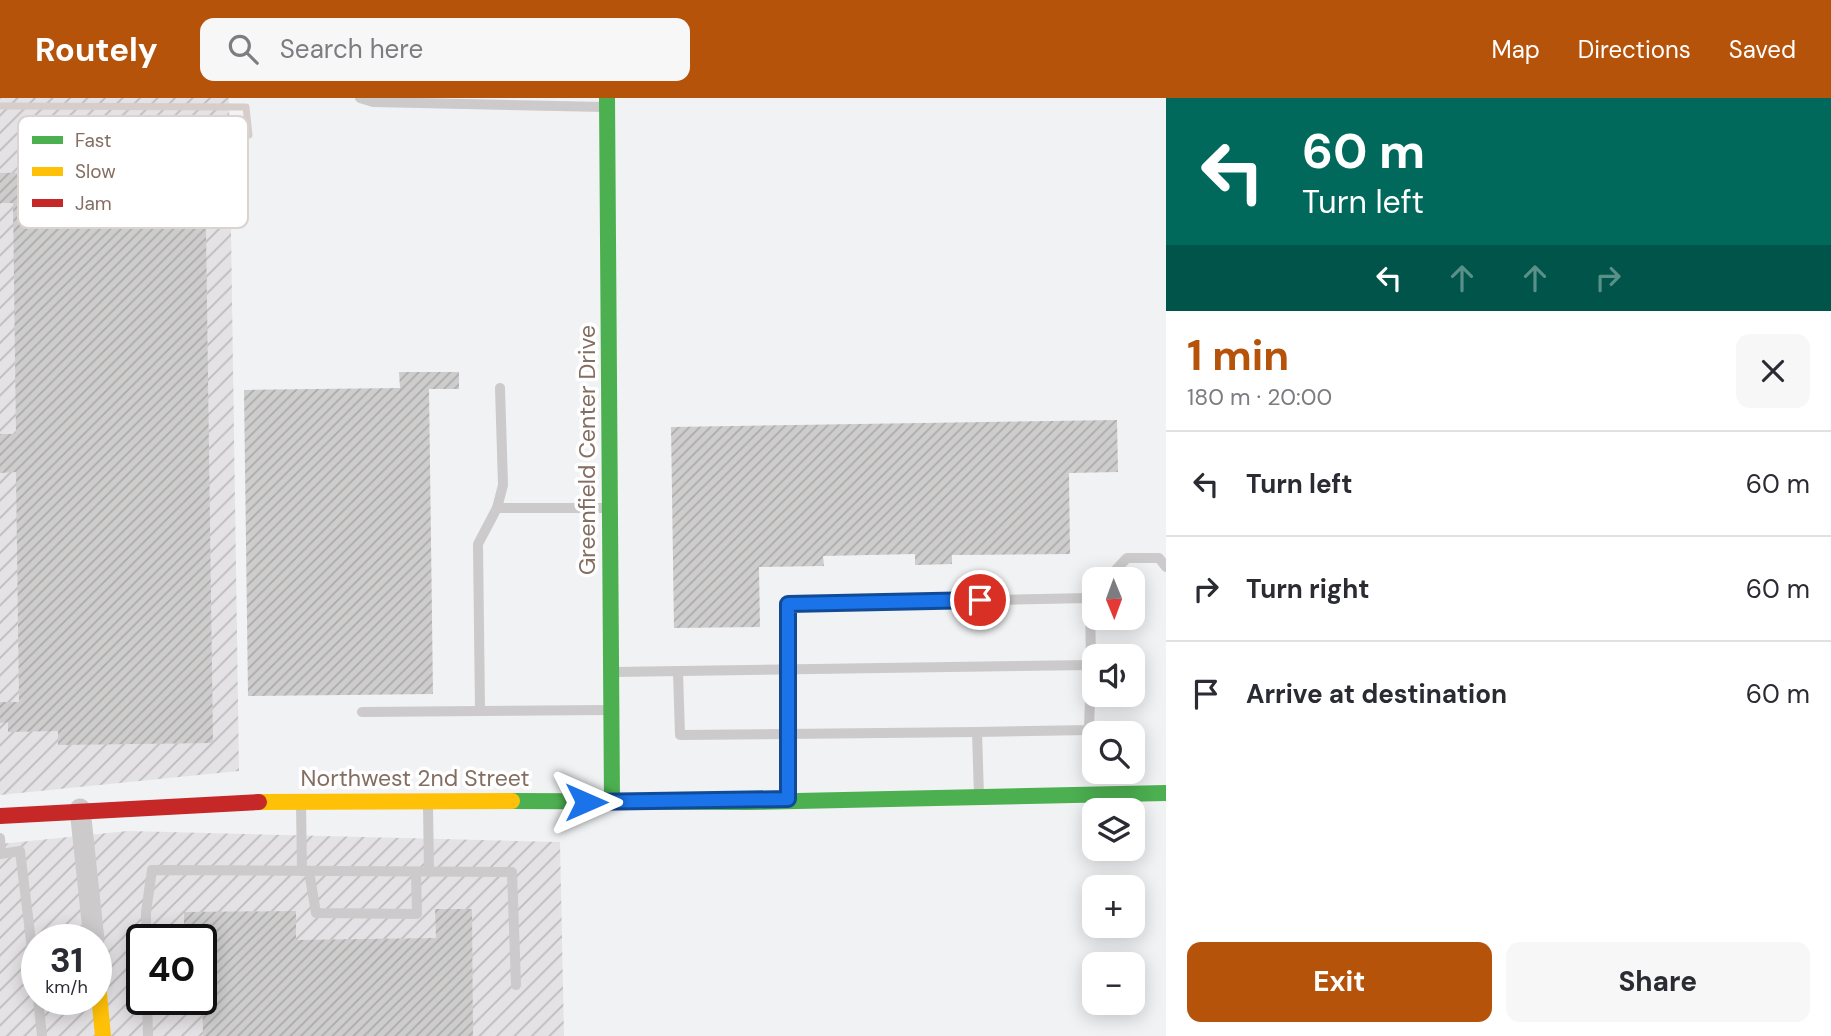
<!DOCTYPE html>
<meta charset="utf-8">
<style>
body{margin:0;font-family:"DM Sans",sans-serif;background:#f7f7f7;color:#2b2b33;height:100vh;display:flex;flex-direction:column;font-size:26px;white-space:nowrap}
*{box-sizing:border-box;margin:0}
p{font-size:23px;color:#7c7c81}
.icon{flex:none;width:38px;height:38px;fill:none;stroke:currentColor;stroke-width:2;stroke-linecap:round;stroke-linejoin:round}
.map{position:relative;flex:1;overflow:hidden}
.panel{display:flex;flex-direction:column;background:#fff;width:665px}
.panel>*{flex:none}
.top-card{background:#00695c;color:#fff;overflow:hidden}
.needle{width:46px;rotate:179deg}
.controls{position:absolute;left:1082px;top:469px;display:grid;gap:14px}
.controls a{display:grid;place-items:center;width:63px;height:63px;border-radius:14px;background:#fff;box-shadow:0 4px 18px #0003;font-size:35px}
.speed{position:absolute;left:21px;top:826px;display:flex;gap:14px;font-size:35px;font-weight:700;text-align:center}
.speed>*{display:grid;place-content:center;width:91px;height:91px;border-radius:50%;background:#fff;box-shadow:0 4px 18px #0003;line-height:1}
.speed small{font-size:18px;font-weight:400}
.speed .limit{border:4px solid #111;border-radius:10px;background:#fff;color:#111}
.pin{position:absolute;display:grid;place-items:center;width:60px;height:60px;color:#fff;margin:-30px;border:4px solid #fff;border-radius:50%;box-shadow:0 2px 7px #0007}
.me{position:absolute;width:77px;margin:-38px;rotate:90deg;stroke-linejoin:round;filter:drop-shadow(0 0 5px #0008)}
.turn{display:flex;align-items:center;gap:24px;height:147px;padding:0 21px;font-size:32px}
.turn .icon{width:91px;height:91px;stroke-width:2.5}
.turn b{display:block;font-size:49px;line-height:60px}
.lanes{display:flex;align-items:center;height:66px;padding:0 21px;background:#0003;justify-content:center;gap:35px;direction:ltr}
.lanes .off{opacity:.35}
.round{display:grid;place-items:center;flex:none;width:74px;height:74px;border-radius:14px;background:#f7f7f7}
.overview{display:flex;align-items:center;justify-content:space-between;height:119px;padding:0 21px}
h1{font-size:42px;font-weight:700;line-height:52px;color:#b45309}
.action{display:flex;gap:14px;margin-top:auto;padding:14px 21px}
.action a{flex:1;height:80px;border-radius:14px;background:#b45309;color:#fff;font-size:28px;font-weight:700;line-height:80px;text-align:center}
.action a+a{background:#f7f7f7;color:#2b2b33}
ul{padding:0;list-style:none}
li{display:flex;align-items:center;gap:21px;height:105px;padding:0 21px;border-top:2px solid #e1e1e2}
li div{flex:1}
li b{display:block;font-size:26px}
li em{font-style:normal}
header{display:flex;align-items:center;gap:42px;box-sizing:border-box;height:98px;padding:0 35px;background:#b45309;color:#fff}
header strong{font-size:33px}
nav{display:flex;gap:38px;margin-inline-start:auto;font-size:24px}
.search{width:490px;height:63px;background:#f7f7f7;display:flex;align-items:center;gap:18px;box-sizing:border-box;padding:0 24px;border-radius:14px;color:#7c7c81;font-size:26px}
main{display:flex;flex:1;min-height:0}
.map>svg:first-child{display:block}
</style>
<header>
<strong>Routely</strong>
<div class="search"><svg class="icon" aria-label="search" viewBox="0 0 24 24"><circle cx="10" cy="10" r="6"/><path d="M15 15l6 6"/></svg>Search here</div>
<nav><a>Map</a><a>Directions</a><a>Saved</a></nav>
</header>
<main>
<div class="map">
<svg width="1166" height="938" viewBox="0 0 1166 938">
<defs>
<pattern id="industrial-furrows" width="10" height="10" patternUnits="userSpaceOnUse" patternTransform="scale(1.75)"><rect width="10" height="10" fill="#e4e2e4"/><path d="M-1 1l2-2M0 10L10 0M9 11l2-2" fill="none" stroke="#bebbbc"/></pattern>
<pattern id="building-hatch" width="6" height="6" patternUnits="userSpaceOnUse" patternTransform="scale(1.75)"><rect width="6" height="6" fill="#cecdcd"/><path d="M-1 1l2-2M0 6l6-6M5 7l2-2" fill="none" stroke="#adabaa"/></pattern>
</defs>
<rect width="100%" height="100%" fill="#f1f2f4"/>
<g fill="url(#industrial-furrows)" fill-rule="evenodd">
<path d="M 0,0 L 229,0 L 239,673 L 0,697 Z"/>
<path d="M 128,733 L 560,744 L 564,938 L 0,938 L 0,746 ZM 37,842 L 96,842 L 96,901 L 37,901 ZM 142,842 L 201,842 L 201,901 L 142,901 Z"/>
</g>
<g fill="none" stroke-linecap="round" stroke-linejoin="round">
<path stroke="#d7cecb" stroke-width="7" d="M 0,8 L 246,9 L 249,37"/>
</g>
<g fill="url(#building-hatch)">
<path d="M 205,61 L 213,645 L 58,647 L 58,633 L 8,634 L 8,624 L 0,625 L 0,604 L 19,604 L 16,374 L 0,375 L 0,336 L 16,336 L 13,105 L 0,105 L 0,75 L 51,74 L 51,63 Z"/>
<path d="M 399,274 L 459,274 L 459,291 L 429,291 L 433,596 L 248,598 L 244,292 L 400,290 Z"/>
<path d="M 1117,322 L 1118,374 L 1069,375 L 1070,456 L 952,457 L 952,466 L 915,467 L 915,456 L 823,458 L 824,468 L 759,469 L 760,529 L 674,530 L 671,329 Z"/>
<path d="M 435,811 L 472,811 L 473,938 L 203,938 L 201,842 L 184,842 L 184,814 L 296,813 L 296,842 L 436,840 Z"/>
</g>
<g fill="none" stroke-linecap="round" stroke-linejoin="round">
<g stroke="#cccaca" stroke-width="10">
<path d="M 360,0 L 373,4 L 605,9"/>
<path d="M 497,410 L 607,410"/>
<path d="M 1107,481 L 1127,460 L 1159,460 L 1166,469"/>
<path d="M 614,574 L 1091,567 L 1090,500 L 1094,495"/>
<path d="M 678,574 L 680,637 L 977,634"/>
<path d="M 480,612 L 478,446 L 497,410 L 503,387 L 500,290"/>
<path d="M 362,614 L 608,612"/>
<path d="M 979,698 L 977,634 L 1089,632 L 1091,567"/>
<path d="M 788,701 L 787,506 L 1090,500"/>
<path d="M 301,706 L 302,773"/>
<path d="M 428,706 L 429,774"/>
<path d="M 0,740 L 1,756"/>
<path d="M 0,756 L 20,753 L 37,892"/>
<path d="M 309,773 L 316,815 L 417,816 L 416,774"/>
<path d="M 146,842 L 146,814 L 152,772 L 512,774 L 516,887"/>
<path d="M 38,901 L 42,938"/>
<path d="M 147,901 L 148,938"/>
</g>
<path stroke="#cccaca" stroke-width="21" d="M 80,711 L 94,842"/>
<g stroke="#4caf50" stroke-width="16">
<path d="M 607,0 L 612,704"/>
<path d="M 512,703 L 748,704 L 1166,695"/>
</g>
<g stroke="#ffc107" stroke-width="16">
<path d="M 259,704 L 512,703"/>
<path d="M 96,864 L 103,938"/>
</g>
<path stroke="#c62828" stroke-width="16" d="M 0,718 L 259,704"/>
</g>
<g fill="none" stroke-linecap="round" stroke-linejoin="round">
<defs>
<path id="route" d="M 586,704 L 788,701 L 788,506 L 980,502"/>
</defs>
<use href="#route" stroke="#114b97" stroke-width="18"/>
<use href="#route" stroke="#1a73e8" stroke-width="12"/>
</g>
<g text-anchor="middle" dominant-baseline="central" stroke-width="7" stroke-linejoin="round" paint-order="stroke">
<g font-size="23" fill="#846d61" stroke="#fff">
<text transform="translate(587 352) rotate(-90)">Greenfield Center Drive</text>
<text x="415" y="680">Northwest 2nd Street</text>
</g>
</g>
<rect x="18" y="18" width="230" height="112" rx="10" fill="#fff" stroke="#dad3d0" stroke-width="2"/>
<rect x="32" y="38" width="31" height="8" fill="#4caf50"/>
<rect x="32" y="69" width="31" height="9" fill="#ffc107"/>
<rect x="32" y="101" width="31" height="8" fill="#c62828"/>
<g font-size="19" fill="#846d61">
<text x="75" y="49">Fast</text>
<text x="75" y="80">Slow</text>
<text x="75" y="112">Jam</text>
</g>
</svg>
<div class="controls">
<a><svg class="needle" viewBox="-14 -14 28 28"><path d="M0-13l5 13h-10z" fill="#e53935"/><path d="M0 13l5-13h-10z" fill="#7c7c81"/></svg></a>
<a><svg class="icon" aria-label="sound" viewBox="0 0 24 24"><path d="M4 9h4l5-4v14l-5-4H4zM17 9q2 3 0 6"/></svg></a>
<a><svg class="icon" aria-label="search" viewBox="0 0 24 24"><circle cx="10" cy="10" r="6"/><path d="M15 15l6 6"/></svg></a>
<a><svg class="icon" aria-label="layers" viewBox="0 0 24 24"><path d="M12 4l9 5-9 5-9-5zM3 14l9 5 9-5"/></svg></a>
<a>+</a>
<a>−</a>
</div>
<div class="speed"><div>31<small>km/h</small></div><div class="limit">40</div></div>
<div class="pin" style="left:980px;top:502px;background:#d93025"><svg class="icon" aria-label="arrive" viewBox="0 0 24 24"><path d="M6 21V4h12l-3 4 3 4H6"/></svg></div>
<svg class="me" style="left:586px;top:704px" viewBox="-20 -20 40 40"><path d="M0-17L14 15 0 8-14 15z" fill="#1a73e8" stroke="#fff" stroke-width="4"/></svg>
</div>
<section class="panel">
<div class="top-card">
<div class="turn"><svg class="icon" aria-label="left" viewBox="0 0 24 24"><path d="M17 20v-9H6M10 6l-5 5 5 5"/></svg><div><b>60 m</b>Turn left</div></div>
<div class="lanes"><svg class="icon" aria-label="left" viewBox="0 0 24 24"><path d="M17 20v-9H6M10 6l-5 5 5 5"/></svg><svg class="icon off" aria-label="ahead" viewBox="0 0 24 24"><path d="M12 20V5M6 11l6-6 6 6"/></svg><svg class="icon off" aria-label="ahead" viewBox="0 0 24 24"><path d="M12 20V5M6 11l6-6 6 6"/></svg><svg class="icon off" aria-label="right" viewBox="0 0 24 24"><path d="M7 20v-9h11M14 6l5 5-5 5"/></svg></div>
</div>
<div class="overview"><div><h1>1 min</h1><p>180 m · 20:00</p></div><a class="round"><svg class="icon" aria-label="close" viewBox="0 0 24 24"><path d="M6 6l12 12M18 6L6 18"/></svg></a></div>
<ul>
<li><svg class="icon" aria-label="left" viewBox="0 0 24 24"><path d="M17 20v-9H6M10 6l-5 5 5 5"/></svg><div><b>Turn left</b></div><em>60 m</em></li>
<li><svg class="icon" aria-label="right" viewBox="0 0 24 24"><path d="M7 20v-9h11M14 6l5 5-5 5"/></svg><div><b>Turn right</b></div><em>60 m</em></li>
<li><svg class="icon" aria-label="arrive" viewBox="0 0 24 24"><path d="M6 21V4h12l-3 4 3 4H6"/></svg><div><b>Arrive at destination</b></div><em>60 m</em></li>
</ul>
<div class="action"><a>Exit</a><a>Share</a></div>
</section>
</main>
